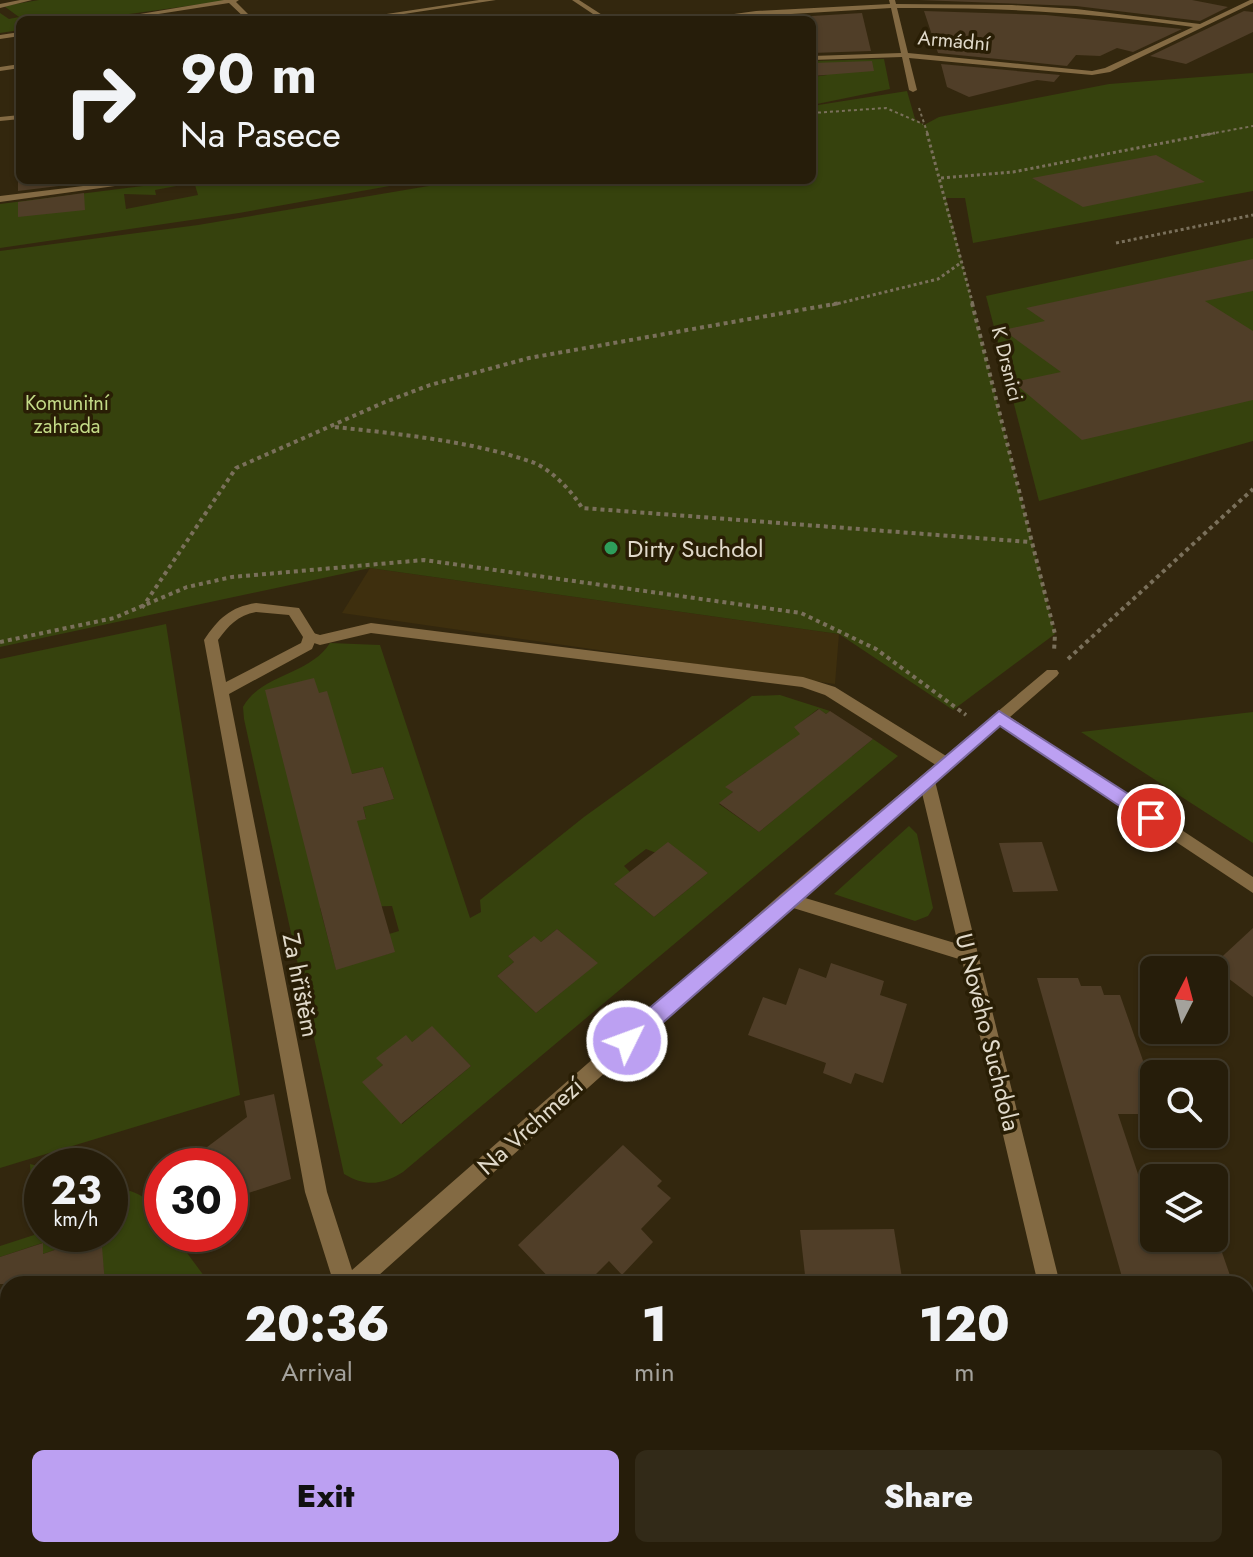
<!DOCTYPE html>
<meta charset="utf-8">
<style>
body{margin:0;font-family:Jost,sans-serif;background:#322a18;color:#f1f3f6;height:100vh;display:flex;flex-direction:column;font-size:30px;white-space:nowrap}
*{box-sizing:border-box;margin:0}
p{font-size:26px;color:#a4a29c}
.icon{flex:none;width:44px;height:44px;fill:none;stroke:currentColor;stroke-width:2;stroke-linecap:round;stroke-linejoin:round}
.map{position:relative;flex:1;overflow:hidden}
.drawer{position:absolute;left:0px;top:1276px;width:1254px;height:282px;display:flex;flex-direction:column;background:#261d0a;border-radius:24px 24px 0 0;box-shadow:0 2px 6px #0004,0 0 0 2px #423b2b}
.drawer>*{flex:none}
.banner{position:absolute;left:16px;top:16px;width:800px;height:168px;border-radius:12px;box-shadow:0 2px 6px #0004,0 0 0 2px #423b2b;background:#261d0a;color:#f1f3f6;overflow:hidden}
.needle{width:52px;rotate:6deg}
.buttons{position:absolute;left:1140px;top:956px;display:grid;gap:16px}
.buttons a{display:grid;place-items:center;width:88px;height:88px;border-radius:12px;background:#261d0a;box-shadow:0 2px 6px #0004,0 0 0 2px #423b2b;font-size:40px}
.speed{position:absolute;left:24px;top:1148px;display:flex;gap:16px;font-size:40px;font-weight:700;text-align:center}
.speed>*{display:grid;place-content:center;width:104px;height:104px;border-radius:50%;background:#261d0a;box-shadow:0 2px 6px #0004,0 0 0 2px #423b2b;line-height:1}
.speed small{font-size:20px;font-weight:400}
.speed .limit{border:12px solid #d22;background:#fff;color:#111}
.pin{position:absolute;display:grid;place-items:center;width:68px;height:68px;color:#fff;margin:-34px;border:4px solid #fff;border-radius:50%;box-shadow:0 2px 8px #0007}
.me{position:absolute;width:88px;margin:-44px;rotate:48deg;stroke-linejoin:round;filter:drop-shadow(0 0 6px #0008)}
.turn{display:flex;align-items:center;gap:28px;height:168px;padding:0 32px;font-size:36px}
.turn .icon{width:104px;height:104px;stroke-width:2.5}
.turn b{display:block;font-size:56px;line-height:68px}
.eta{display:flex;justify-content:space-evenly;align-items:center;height:136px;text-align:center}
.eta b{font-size:48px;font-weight:800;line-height:56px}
.primary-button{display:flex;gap:16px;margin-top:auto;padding:16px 32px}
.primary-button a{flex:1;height:92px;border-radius:12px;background:#bca0f2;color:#111;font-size:32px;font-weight:800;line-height:92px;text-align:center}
.primary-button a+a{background:#322a18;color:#f1f3f6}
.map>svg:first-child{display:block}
</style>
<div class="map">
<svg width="1253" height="1557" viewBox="0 0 1253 1557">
<rect width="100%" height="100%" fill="#33270e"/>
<path fill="#3e2f0e" d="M 370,568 L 839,634 L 835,684 L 342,613 Z"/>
<g fill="#36420d" fill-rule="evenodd">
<path d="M 39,0 L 231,0 L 86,20 L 20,20 L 20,30 L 0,33 L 0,13 L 9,19 L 19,17 L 4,6 Z"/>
<path d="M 884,59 L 890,89 L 812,105 L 812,77 L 827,75 L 812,66 L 812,61 Z"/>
<path d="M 1253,73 L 1253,191 L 973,243 L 965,198 L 946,198 L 1055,634 L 953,710 L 839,634 L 370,568 L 0,647 L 0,251 L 198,225 L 464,180 L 812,180 L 812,106 L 907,91 L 915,119 L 924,125 L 939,117 L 1109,84 Z"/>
<path d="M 190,180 L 282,180 L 284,184 L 303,180 L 423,180 L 239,213 L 0,248 L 0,204 ZM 187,184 L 195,185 L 198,195 L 126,209 L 124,194 L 156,195 L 155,190 Z"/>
<path d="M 1253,238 L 1253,441 L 1039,501 L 986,296 Z"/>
<path d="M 166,624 L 240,1095 L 0,1168 L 0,659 Z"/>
<path d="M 330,643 L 380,645 L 470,918 L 481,912 L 480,900 L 584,817 L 752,696 L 780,695 L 830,711 L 826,714 L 818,709 L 795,727 L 804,731 L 799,736 L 852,756 L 873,739 L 898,756 L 403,1172 C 382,1185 366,1187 344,1174 L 244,719 L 243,707 C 261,674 310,675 330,643 ZM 383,767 L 394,799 L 363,807 L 366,818 L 357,821 L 343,776 ZM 746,772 L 753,776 L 806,793 L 759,832 L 719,804 L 733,792 L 726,787 ZM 646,849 L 708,873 L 654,917 L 615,885 L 630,872 L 624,866 ZM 392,906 L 399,931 L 389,934 L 394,952 L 336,969 L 320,908 ZM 557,929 L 597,963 L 536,1013 L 497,976 L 514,962 L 508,956 L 533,937 L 541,942 ZM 432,1027 L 471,1066 L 402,1124 L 363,1082 L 383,1065 L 377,1058 L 412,1042 Z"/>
<path d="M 1253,712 L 1253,843 L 1081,732 Z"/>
<path d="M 909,826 L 917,834 L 933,908 L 928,916 L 915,921 L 834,894 Z"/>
<path d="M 30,1164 L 42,1167 L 42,1234 L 110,1234 L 110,1185 C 139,1193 162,1199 162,1234 L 173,1234 L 210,1284 L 105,1284 L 100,1234 L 43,1254 L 42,1243 L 0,1257 L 0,1246 L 34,1235 Z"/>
<path d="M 8,1364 L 8,1506 L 0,1513 L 0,1367 Z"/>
</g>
<g fill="#503e28">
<path d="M 918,0 L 1192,0 L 1228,7 L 1200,21 L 1076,6 Z"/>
<path d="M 924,11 L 1046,15 L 1182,29 L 1133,52 L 1117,48 L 1100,56 L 1076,55 L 1067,66 L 938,53 Z"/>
<path d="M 1244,11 L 1253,12 L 1253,32 L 1186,64 L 1150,56 Z"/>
<path d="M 862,13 L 871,51 L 812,53 L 812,16 Z"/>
<path d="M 872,61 L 874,71 L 812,76 L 812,63 Z"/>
<path d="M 941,64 L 1060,75 L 1054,82 L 1037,80 L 969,97 L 947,87 Z"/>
<path d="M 1156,155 L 1205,182 L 1083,207 L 1032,178 Z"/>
<path d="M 18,180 L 83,180 L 83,183 L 18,191 Z"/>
<path d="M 84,193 L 85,210 L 18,217 L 18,202 Z"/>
<path d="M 1253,259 L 1253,291 L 1205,301 L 1253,331 L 1253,400 L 1082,440 L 1013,382 L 1061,372 L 1003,330 L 1045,321 L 1026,308 Z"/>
<path d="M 314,678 L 319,693 L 327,691 L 352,774 L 383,767 L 394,799 L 363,807 L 366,819 L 357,821 L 395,952 L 336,970 L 265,690 Z"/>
<path d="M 819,709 L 826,714 L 830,711 L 873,739 L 759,832 L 719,803 L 733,792 L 725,787 L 800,734 L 794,727 Z"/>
<path d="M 668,842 L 708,873 L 654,917 L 614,884 Z"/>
<path d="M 1042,842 L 1058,891 L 1013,892 L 999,843 Z"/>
<path d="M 1253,928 L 1253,997 L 1212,966 Z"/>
<path d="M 557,929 L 598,963 L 536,1013 L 497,976 L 514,962 L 508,956 L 534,936 L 541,942 Z"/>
<path d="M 831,963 L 884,981 L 880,995 L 907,1004 L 883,1083 L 855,1073 L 851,1084 L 823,1073 L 826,1063 L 748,1035 L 763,997 L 786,1005 L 799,968 L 826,978 Z"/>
<path d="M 1037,978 L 1078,978 L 1081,986 L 1101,986 L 1104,995 L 1120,995 L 1154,1092 L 1154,1114 L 1118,1114 L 1144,1192 L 1154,1192 L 1154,1238 L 1217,1238 L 1233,1284 L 1124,1284 Z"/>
<path d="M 432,1026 L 471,1066 L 401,1124 L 362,1082 L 383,1065 L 376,1058 L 406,1035 L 412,1042 Z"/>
<path d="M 274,1094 L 291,1179 L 230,1199 L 230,1166 L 182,1166 L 247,1117 L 244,1101 Z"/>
<path d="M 623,1145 L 662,1181 L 657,1186 L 671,1198 L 641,1229 L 653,1242 L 622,1275 L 609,1261 L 586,1284 L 555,1284 L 518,1245 Z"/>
<path d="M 894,1229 L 903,1284 L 806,1284 L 800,1230 Z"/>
<path d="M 101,1234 L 105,1284 L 0,1284 L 0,1257 L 43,1243 L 43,1254 Z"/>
</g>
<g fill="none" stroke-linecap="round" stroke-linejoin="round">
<g stroke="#7a705b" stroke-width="2" stroke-dasharray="3 3" stroke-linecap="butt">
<path d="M 919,108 L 928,135"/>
<path d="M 812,113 L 886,108 L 923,124"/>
<path d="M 1204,135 L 1253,126"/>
</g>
<g stroke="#7a705b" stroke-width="3" stroke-dasharray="3 3" stroke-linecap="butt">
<path d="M 927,133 L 973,305"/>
<path d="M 941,178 L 1013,172 L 1215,133"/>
<path d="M 1116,243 L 1253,215"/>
<path d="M 832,305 L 938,279 L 962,262"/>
</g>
<g stroke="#7a705b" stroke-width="4" stroke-dasharray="4 4" stroke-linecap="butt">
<path d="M 972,303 L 1055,634 L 1054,652"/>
<path d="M 335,427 C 399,434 471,441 532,462 C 551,469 572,491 582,508 L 1030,542"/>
<path d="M 142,608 L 236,468 L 385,402 L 430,385 L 529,358 L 840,303"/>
<path d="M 0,642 L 114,618 L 187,587 L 232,577 L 424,560 L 801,613 L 876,649 L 966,715"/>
<path d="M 1068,659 L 1253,489"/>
</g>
<path fill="#836a43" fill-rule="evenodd" d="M 371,623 L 803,677 L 835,687 L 951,759 L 953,763 L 951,767 L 939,767 L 825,695 L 802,687 L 371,633 L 320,645 L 305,640 L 303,637 L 310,632 L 320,635 Z"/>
<g fill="#836a43" fill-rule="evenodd">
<path d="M 20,0 L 32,0 L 0,8 L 0,4 Z"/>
<path d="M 224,0 L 239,0 L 236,2 L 254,20 L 247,20 L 229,3 L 120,20 L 104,20 Z"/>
<path d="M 479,0 L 496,0 L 364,20 L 347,20 Z"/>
<path d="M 572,0 L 579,0 L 610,20 L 602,20 Z"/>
<path d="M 889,0 L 895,0 L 896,4 L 1012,5 L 1076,9 L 1200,24 L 1250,0 L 1253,0 L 1253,3 L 1110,72 L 1092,75 L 909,58 L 917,90 L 913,92 L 909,90 L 902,57 L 812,60 L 812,56 L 901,53 L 891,8 L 690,20 L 756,11 L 890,4 ZM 897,8 C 997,7 1095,13 1193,27 L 1105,68 L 1092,71 L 908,53 Z"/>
<path d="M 20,32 L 20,36 L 0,39 L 0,35 Z"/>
<path d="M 20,64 L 20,68 L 0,71 L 0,67 Z"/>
<path d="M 20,115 L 20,119 L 0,121 L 0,117 Z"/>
<path d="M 133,180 L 158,180 L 0,202 L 0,196 Z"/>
<path d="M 256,603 L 299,608 L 317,637 L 312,649 L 229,694 L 327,1192 L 352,1270 L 781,894 L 1047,670 L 1057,670 L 1059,673 L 1057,676 L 1010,717 L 1253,877 L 1253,893 L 1000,725 L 935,781 L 1060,1284 L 1038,1284 L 962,960 L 790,907 L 369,1284 L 334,1284 L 305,1192 L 204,640 C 218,619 230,607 256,603 ZM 256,612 L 289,615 L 303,637 L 301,643 L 226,682 L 218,640 C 228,626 238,615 256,612 ZM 922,793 L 958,944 L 802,897 Z"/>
<path d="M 24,1550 L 55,1550 L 52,1557 L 21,1557 Z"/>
<path d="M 1101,1550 L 1127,1550 L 1128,1557 L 1102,1557 Z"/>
</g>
</g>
<path fill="#bca0f2" stroke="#7a689d" stroke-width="2" d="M 999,711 L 1158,813 L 1158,823 L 1145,823 L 1000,726 L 634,1048 L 627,1050 L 619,1048 L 616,1041 L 619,1034 Z"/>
<circle fill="#2e9e5b" stroke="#291e05" stroke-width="3" cx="611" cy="548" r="8"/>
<g text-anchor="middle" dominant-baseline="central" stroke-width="7" stroke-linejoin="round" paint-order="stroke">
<g font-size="20" fill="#e1dacb" stroke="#291e05">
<text transform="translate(954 41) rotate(5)">Armádní</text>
<text transform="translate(1007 364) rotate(76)">K Drsnici</text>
</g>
<g font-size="20" fill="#c4db87" stroke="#291e05">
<text x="67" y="403">Komunitní<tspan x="67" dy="23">zahrada</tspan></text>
</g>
<g font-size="24" fill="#e1dacb" stroke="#291e05" text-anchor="start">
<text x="627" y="548">Dirty Suchdol</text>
</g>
<g font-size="24" fill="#e1dacb" stroke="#291e05">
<text transform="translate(301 985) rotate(79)">Za hřištěm</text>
<text transform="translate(988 1032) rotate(76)">U Nového Suchdola</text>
<text transform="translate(530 1126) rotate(-42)">Na Vrchmezí</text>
</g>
</g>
</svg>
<div class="buttons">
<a><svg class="needle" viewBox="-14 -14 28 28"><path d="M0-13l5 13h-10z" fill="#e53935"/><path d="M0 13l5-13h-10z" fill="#a4a29c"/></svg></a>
<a><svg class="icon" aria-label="search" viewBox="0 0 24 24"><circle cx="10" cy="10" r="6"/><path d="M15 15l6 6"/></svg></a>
<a><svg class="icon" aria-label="layers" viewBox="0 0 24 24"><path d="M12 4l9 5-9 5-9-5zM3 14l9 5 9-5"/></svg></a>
</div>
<div class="speed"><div>23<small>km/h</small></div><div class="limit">30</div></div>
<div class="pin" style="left:1151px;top:818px;background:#d93025"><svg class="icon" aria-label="arrive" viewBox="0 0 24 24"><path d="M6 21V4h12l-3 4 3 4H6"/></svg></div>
<svg class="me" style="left:627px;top:1041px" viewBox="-20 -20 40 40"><circle r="17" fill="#bca0f2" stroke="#fff" stroke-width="3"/><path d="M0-11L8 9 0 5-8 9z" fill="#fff"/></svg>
<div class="banner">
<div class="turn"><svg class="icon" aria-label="right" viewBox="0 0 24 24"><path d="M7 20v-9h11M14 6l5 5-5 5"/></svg><div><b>90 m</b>Na Pasece</div></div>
</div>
<section class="drawer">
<div class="eta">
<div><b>20:36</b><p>Arrival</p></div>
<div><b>1</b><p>min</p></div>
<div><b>120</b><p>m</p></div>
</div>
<div class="primary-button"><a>Exit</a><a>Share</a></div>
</section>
</div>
